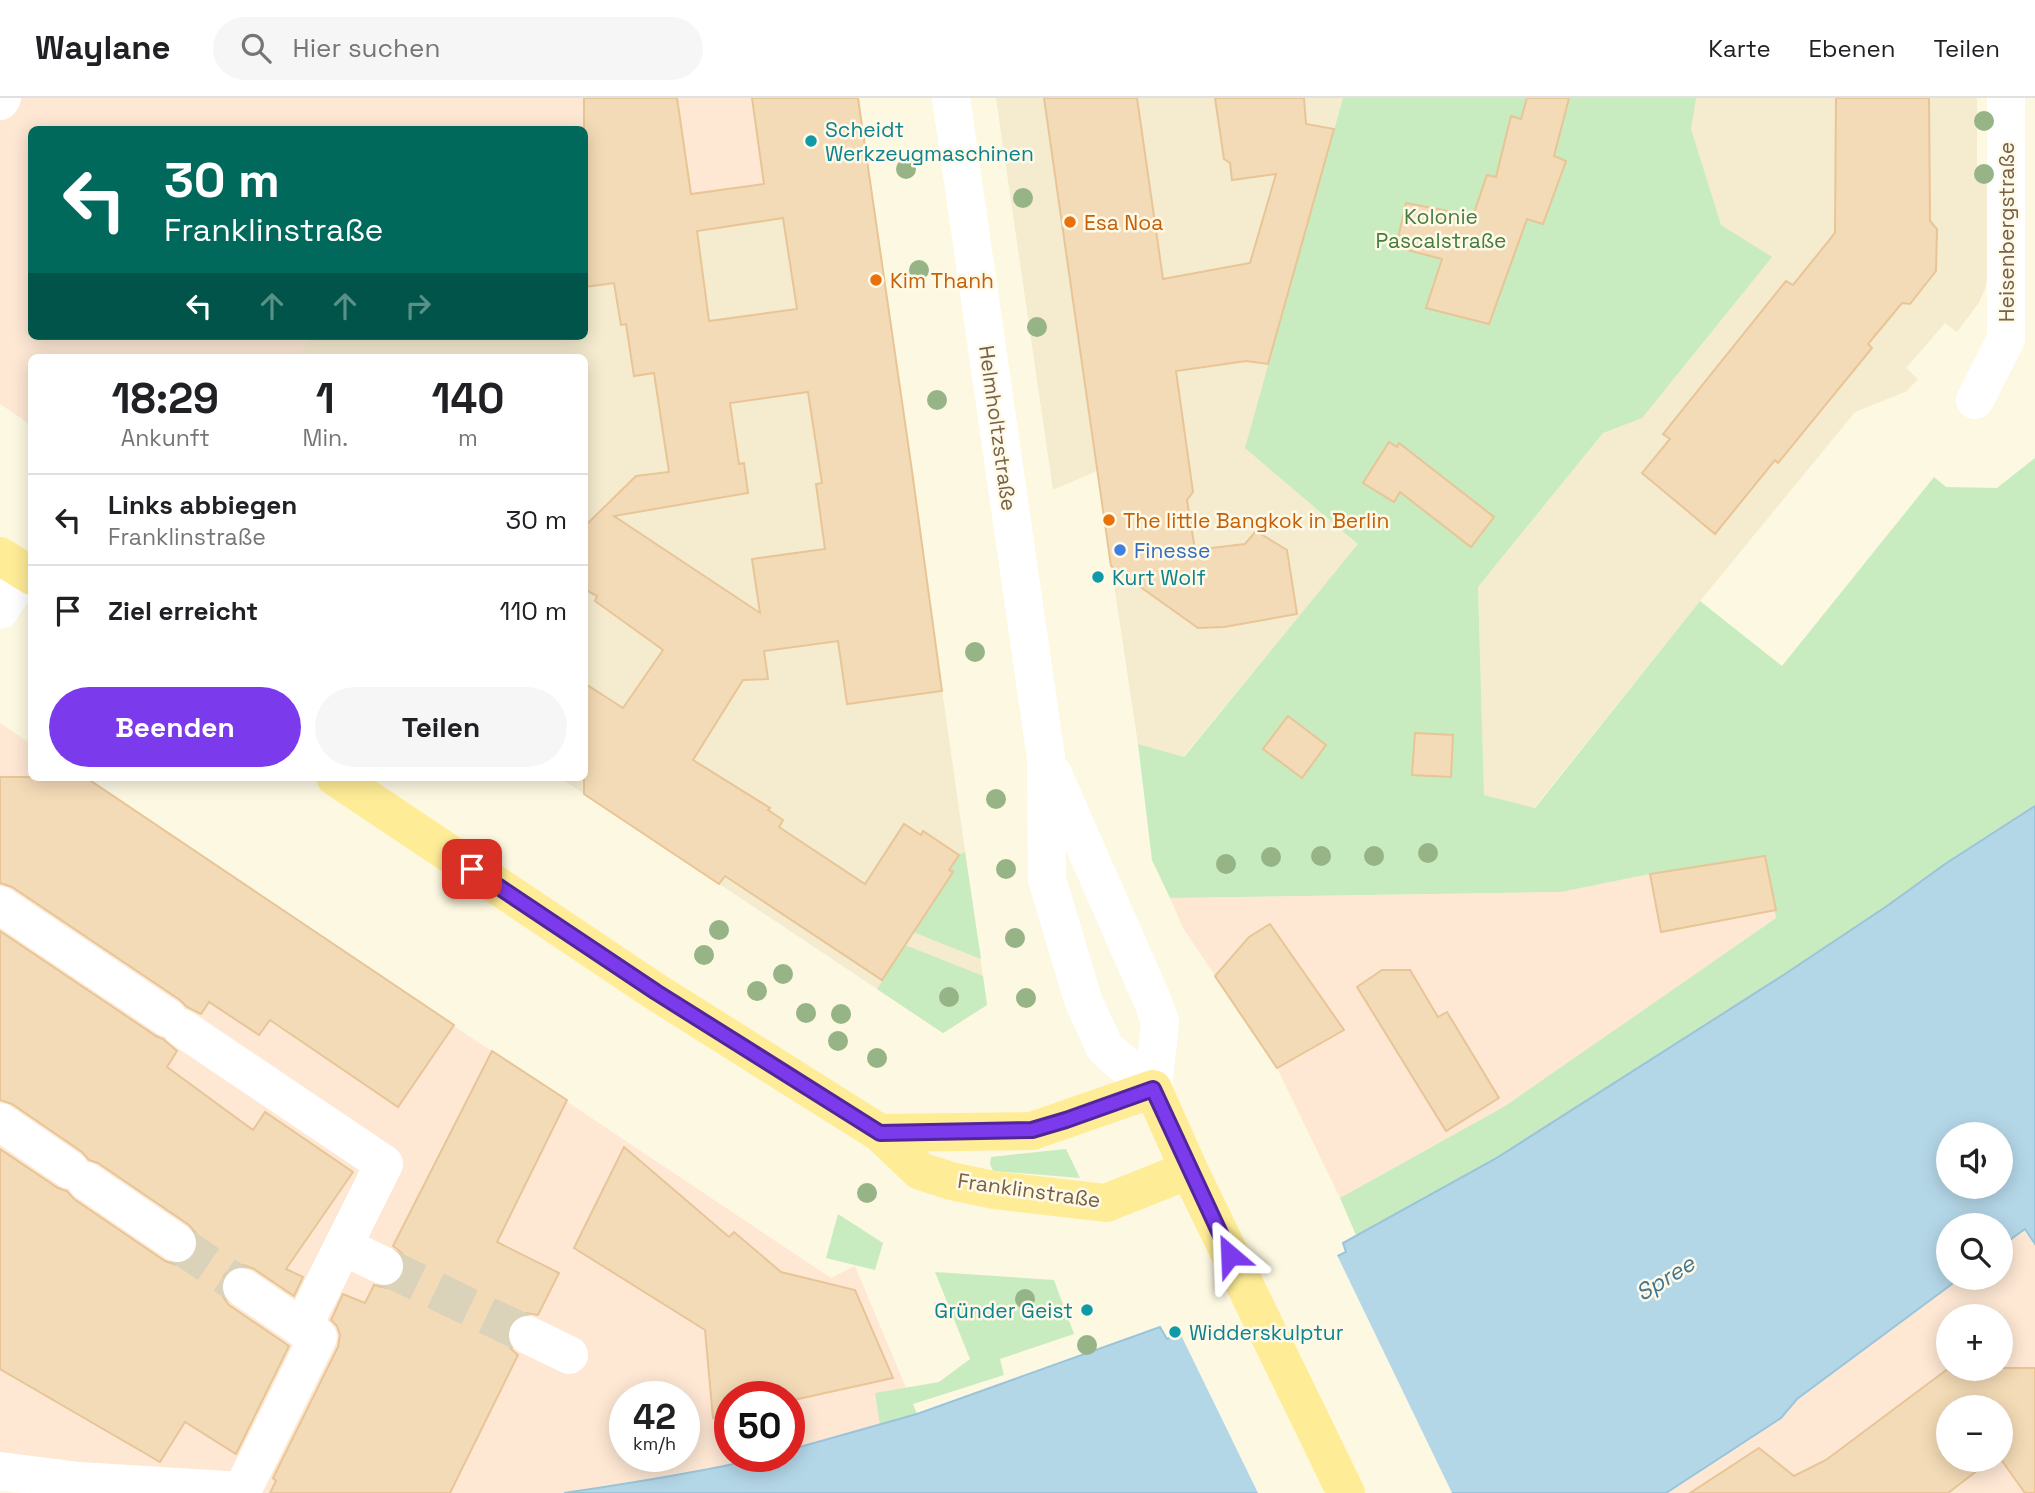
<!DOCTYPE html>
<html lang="de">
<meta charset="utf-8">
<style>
body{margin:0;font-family:"Space Grotesk",sans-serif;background:#f6f6f6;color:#202124;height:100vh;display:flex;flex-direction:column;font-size:26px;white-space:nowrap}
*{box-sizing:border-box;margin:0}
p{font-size:23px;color:#757577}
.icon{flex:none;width:38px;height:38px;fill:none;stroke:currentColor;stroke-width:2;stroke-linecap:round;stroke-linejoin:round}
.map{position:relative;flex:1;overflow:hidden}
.drawer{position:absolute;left:28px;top:256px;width:560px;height:427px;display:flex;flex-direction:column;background:#fff;border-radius:10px;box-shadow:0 4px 18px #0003}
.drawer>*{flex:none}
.banner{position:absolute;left:28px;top:28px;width:560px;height:214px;border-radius:10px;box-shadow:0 4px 18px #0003;background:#00695c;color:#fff;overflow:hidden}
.controls{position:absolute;left:1936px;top:1024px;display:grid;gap:14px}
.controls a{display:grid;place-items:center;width:77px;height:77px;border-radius:50%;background:#fff;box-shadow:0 4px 18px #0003;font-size:35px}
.speed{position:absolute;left:609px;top:1283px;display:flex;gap:14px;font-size:35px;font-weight:700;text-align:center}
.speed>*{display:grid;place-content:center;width:91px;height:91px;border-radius:50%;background:#fff;box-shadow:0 4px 18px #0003;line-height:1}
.speed small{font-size:18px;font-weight:400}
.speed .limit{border:10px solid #d22;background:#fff;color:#111}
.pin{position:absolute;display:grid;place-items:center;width:60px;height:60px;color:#fff;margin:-30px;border-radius:14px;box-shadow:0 4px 10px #0006}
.me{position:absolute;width:77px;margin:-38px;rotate:334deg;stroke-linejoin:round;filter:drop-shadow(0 0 5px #0008)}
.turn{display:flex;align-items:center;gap:24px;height:147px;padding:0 21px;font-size:32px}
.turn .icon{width:91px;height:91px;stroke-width:2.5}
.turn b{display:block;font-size:49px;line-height:60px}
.lanes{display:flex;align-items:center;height:66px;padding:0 21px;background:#0003;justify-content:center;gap:35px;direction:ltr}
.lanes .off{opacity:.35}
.eta{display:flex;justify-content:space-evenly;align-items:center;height:119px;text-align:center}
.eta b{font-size:42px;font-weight:600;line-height:49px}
.primary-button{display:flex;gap:14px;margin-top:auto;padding:14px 21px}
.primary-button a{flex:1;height:80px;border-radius:42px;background:#7c3aed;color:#fff;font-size:28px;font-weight:600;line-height:80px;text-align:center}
.primary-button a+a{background:#f6f6f6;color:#202124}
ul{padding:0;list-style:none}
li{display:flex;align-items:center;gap:21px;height:91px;padding:0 21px;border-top:2px solid #e0e0e0}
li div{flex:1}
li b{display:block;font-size:26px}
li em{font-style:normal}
header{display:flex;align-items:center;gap:42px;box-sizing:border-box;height:98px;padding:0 35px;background:#fff;border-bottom:2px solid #e0e0e0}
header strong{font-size:33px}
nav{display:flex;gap:38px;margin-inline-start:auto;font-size:24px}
.search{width:490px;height:63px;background:#f6f6f6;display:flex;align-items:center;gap:18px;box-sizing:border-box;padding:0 24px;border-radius:38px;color:#757577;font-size:26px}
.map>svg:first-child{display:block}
</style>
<header>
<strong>Waylane</strong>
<div class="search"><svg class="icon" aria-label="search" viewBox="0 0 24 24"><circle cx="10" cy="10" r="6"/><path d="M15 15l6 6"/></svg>Hier suchen</div>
<nav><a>Karte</a><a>Ebenen</a><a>Teilen</a></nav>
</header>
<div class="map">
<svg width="2035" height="1395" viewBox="0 0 2035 1395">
<rect width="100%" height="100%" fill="#fdf8e1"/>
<g fill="#f5ebcf">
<path d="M 996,0 L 1343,0 L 1268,266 L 1359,446 L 1183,659 L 1138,646 L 1097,373 L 1053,392 Z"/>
<path d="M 1632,0 L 1977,0 L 1977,80 L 1991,81 L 1989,171 L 1985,191 L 1978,206 L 1957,234 L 1945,225 L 1906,270 L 1918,281 L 1907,293 L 1855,314 L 1700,503 L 1534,710 L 1484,697 L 1478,489 L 1603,335 Z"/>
<path d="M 873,108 L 987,907 L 943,935 L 559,679 L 584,679 L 584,259 L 297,259 L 311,238 L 584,238 L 585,149 Z"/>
</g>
<g fill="#fee8d4" fill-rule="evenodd">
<path d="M 0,0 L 858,0 L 873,108 L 585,149 L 584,32 L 32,32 L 32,238 L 311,238 L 297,259 L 32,259 L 31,327 L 0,306 Z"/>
<path d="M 0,625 L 31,646 L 32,679 L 81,679 L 831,1180 L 855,1168 L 917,1316 L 789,1352 L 789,1298 L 730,1298 L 730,1358 L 767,1358 L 726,1368 L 633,1385 L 564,1395 L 88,1395 L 0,1381 ZM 625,1298 L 684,1298 L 684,1358 L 625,1358 Z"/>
<path d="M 1765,758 L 1776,820 L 1505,1008 L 1340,1100 L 1277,970 L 1183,830 L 1170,800 L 1561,794 L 1650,776 Z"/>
<path d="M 2025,1131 L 2035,1146 L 2035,1395 L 1666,1395 L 1781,1320 L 1797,1301 L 1960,1180 L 2000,1180 L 2000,1149 ZM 1948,1218 L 2000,1218 L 2000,1270 L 1948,1270 ZM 1948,1309 L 2000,1309 L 2000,1362 L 1948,1362 Z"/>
</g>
<g fill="#c8ebbf">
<path d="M 1343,0 L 1696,0 L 1691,31 L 1721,127 L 1772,159 L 1642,320 L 1603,335 L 1478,489 L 1484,697 L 1535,710 L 1700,503 L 1782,568 L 1934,379 L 1946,389 L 1997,390 L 2035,360 L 2035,708 L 1945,766 L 1887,808 L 1782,878 L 1495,1061 L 1356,1137 L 1340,1100 L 1505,1008 L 1776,820 L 1765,758 L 1650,776 L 1561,794 L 1170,800 L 1152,762 L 1138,646 L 1184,659 L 1358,446 L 1245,350 Z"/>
<path d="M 965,754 L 981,861 L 913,834 L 952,774 L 949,772 L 959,757 Z"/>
<path d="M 905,847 L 983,878 L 987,907 L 943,935 L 877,891 Z"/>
<path d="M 1066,1051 L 1080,1080 L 993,1073 L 990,1066 L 991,1059 Z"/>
<path d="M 838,1116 L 883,1145 L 875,1172 L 826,1160 Z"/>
<path d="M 935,1174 L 1054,1182 L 1074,1236 L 1000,1261 L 1004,1277 L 913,1306 L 917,1316 L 880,1327 L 875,1295 L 939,1284 L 970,1261 Z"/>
</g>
<path fill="#b4d7e8" stroke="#9ac4da" stroke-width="2" fill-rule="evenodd" d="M 2035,708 L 2035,1146 L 2025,1131 L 2000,1149 L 2000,1127 L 1948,1127 L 1948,1180 L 1960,1180 L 1797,1301 L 1781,1320 L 1666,1395 L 564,1395 C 613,1388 661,1380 709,1371 C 738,1366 760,1358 789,1358 L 789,1352 L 917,1316 L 1160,1229 L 1167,1241 L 1346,1154 L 1343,1145 L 1495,1061 L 1782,878 L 1887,808 L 1945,766 ZM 1948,1036 L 2000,1036 L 2000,1088 L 1948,1088 Z"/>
<path fill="#fdf8e1" d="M 1336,1155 L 1452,1395 L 1258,1395 L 1178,1231 Z"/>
<g fill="#f4dbb7" stroke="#e8c596" stroke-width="2" fill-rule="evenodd">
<path d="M 584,0 L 677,0 L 691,96 L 764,86 L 752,0 L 858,0 L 912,373 L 942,593 L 847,606 L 838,543 L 764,553 L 768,581 L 743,582 L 693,662 L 770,710 L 768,712 L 783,722 L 779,729 L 865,786 L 904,726 L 921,737 L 923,733 L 959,757 L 949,772 L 953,774 L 882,882 L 725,778 L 719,786 L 584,696 L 584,585 L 623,610 L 663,552 L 595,503 L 597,498 L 584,491 L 584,429 L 636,378 L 669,374 L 654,275 L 634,278 L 626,226 L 621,227 L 614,185 L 584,189 ZM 783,120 L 797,211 L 709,223 L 697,133 ZM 808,294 L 822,385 L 816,386 L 825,451 L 752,461 L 760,515 L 614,418 L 748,395 L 744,365 L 739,366 L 730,305 Z"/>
<path d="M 1044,0 L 1137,0 L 1163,181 L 1250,165 L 1276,76 L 1232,82 L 1230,65 L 1224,61 L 1215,0 L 1304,0 L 1306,26 L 1334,31 L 1268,266 L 1246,263 L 1176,273 L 1193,394 L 1187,402 L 1195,452 L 1245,446 L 1256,433 L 1287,452 L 1297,516 L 1224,529 L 1198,530 L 1111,468 Z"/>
<path d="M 1527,0 L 1569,0 L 1554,58 L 1566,63 L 1543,126 L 1527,121 L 1489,226 L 1426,210 L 1442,161 L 1396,149 L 1406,105 L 1473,118 L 1487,77 L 1496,79 L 1511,18 L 1521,21 Z"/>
<path d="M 1836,0 L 1929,0 L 1930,123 L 1937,131 L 1936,173 L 1910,206 L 1902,205 L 1868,246 L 1872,250 L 1778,365 L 1775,362 L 1715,436 L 1642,375 L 1670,341 L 1663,336 L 1786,183 L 1793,187 L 1835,135 Z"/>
<path d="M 1389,344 L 1397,349 L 1399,345 L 1494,419 L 1471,449 L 1400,394 L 1394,404 L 1363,385 Z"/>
<path d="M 1288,618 L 1326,647 L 1302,680 L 1263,651 Z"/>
<path d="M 1415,635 L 1453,637 L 1451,679 L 1412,677 Z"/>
<path d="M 0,679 L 85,679 L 454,927 L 398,1009 L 270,922 L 259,937 L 209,904 L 201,916 L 187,909 L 180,902 L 12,789 L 0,785 Z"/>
<path d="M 1765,758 L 1776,812 L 1661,834 L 1650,776 Z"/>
<path d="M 1270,826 L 1344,932 L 1277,970 L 1215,878 L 1249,839 Z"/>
<path d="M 0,833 L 156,938 L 163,941 L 177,953 L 167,969 L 253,1032 L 265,1014 L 353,1074 L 286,1171 L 303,1179 L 294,1198 L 254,1171 L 244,1167 L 232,1170 L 224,1177 L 220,1188 L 223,1199 L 229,1207 L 289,1248 L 236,1356 L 185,1324 L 160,1364 L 0,1271 L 0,1051 L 58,1090 L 67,1093 L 74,1101 L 165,1163 L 176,1167 L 187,1164 L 195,1157 L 199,1146 L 196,1135 L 189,1127 L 98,1065 L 89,1062 L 82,1054 L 12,1006 L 0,1002 Z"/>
<path d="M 1382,872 L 1410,872 L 1438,919 L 1447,914 L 1499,1000 L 1446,1033 L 1357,889 Z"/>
<path d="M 492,953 L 567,1002 L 497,1144 L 559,1175 L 538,1217 L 526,1215 L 515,1219 L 509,1227 L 506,1239 L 510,1250 L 518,1257 L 450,1395 L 270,1395 L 276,1383 L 273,1380 L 338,1249 L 340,1237 L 337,1228 L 331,1222 L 343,1196 L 365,1205 L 374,1187 L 386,1190 L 396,1186 L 403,1178 L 406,1166 L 402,1155 L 393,1148 Z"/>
<path d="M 624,1049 L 729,1139 L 734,1134 L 781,1174 L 855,1192 L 893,1280 L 789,1303 L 789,1298 L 730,1298 L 730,1316 L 713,1320 L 705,1232 L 574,1150 Z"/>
<path d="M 1949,1270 L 2035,1270 L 2035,1395 L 2025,1395 L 2000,1360 L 2000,1309 L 1948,1309 L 1948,1362 L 1991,1362 L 1948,1395 L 1690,1395 L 1759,1350 L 1794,1378 L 1826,1362 Z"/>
</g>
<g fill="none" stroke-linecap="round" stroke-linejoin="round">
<g stroke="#dbd2ba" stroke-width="38" stroke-dasharray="38 19" stroke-linecap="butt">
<path d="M 177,1145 L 242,1189"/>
<path d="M 384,1168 L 528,1237"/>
</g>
<g stroke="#fff" stroke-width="38">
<path d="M 951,0 L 1046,660 L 1047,781 L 1083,902 L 1105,950 L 1153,991"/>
<path d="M 0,3 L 2,0"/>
<path d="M 1975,302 L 2006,241 L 2006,0"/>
<path d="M 0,512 L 25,474"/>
<path d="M 1053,676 L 1153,904 L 1160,924 L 1153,991"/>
<path d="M 0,807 L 168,920"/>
<path d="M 182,930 L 384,1066 L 302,1230 L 242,1189"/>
<path d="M 0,1024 L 70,1072"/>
<path d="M 86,1083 L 177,1145"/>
<path d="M 343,1148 L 384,1168"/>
<path d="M 528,1237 L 569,1257"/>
<path d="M 0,1373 L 79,1383 L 242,1393 L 318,1239 L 302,1230"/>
</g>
<g stroke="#ffec96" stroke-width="38">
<path d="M 0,458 L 32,478"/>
<path d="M 335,679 L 656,894 L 880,1035 L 920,1073 L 951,1083 L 994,1092 L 1106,1105 L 1189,1072"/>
<path d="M 880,1035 L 1032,1033 L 1153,991 L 1189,1072 L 1346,1395"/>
</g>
</g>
<g fill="#97b487">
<circle cx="1984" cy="23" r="10"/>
<circle cx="906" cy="71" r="10"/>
<circle cx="1984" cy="76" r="10"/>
<circle cx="1023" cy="100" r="10"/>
<circle cx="919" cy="172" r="10"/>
<circle cx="1037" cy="229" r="10"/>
<circle cx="937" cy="302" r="10"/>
<circle cx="975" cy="554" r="10"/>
<circle cx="996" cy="701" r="10"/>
<circle cx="1428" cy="755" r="10"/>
<circle cx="1321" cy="758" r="10"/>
<circle cx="1374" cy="758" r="10"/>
<circle cx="1271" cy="759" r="10"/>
<circle cx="1226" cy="766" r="10"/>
<circle cx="1006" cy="771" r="10"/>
<circle cx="719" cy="832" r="10"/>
<circle cx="1015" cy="840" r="10"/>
<circle cx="704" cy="857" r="10"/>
<circle cx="783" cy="876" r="10"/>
<circle cx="757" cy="893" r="10"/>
<circle cx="949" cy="899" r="10"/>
<circle cx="1026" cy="900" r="10"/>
<circle cx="806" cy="915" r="10"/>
<circle cx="841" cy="916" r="10"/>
<circle cx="838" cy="943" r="10"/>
<circle cx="877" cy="960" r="10"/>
<circle cx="867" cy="1095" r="10"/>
<circle cx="1025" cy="1201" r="10"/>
<circle cx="1087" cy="1247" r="10"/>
</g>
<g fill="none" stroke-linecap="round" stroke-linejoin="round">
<defs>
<path id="route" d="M 472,771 L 656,894 L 880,1035 L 1032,1032 L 1066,1022 L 1153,991 L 1230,1157"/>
</defs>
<use href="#route" stroke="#51269a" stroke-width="18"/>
<use href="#route" stroke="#7c3aed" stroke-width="12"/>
</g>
<g fill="#0f9aa8" stroke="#fffae8" stroke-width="2.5">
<circle cx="811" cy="43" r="7"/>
<circle cx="1098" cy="479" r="7"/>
<circle cx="1087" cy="1212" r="7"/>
<circle cx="1175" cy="1234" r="7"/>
</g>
<g fill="#e8710a" stroke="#fffae8" stroke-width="2.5">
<circle cx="1070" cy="124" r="7"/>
<circle cx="876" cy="182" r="7"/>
<circle cx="1109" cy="422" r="7"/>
</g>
<circle fill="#3f7fe0" stroke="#fffae8" stroke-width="2.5" cx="1120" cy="452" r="7"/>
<g text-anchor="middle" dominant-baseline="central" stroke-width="5" stroke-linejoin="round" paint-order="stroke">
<g font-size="21" fill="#0d838f" stroke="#fffae8" text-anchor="start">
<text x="825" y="31">Scheidt<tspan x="825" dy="24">Werkzeugmaschinen</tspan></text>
<text x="1112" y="479">Kurt Wolf</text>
<text x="1073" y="1212" text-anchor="end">Gründer Geist</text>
<text x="1189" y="1234">Widderskulptur</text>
</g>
<g font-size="21" fill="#447c3e" stroke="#fffae8">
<text x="1441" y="118">Kolonie<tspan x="1441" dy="24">Pascalstraße</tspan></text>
</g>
<g font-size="21" fill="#c56008" stroke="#fffae8" text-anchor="start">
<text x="1084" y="124">Esa Noa</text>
<text x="890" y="182">Kim Thanh</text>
<text x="1123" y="422">The little Bangkok in Berlin</text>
</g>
<g font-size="21" fill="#766046" stroke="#fffae8">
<text transform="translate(2006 134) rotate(-90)">Heisenbergstraße</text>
<text transform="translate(998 330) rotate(82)">Helmholtzstraße</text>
<text transform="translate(1029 1092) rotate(8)">Franklinstraße</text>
</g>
<g font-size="21" fill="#366cbe" stroke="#fffae8" text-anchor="start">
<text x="1134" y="452">Finesse</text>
</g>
<g font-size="23" font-style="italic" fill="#427692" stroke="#fffae8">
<text transform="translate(1665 1180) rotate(-32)">Spree</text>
</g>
</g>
</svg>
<div class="controls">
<a><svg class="icon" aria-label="sound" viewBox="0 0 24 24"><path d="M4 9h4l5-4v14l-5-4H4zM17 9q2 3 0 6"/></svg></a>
<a><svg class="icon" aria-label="search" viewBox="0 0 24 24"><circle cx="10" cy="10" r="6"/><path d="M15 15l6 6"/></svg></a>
<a>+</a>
<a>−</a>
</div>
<div class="speed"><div>42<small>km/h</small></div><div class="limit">50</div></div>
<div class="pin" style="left:472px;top:771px;background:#d93025"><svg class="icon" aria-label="arrive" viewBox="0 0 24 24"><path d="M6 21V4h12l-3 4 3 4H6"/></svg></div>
<svg class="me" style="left:1230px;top:1157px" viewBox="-20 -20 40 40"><path d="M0-17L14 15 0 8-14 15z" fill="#7c3aed" stroke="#fff" stroke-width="4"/></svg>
<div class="banner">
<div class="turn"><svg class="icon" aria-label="left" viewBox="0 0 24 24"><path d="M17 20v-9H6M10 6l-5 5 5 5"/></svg><div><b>30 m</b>Franklinstraße</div></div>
<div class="lanes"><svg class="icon" aria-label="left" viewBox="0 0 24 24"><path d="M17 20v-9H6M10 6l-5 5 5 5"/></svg><svg class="icon off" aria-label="ahead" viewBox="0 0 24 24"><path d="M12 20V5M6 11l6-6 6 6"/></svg><svg class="icon off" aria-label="ahead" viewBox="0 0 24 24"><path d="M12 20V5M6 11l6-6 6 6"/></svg><svg class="icon off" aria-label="right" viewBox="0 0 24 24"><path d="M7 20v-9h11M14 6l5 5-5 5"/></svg></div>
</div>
<section class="drawer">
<div class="eta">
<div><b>18:29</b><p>Ankunft</p></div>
<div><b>1</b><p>Min.</p></div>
<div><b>140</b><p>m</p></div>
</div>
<ul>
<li><svg class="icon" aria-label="left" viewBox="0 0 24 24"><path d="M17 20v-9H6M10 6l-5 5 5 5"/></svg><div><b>Links abbiegen</b><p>Franklinstraße</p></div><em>30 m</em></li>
<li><svg class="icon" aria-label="arrive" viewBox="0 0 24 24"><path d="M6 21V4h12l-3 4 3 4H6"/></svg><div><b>Ziel erreicht</b></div><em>110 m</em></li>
</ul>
<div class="primary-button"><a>Beenden</a><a>Teilen</a></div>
</section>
</div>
